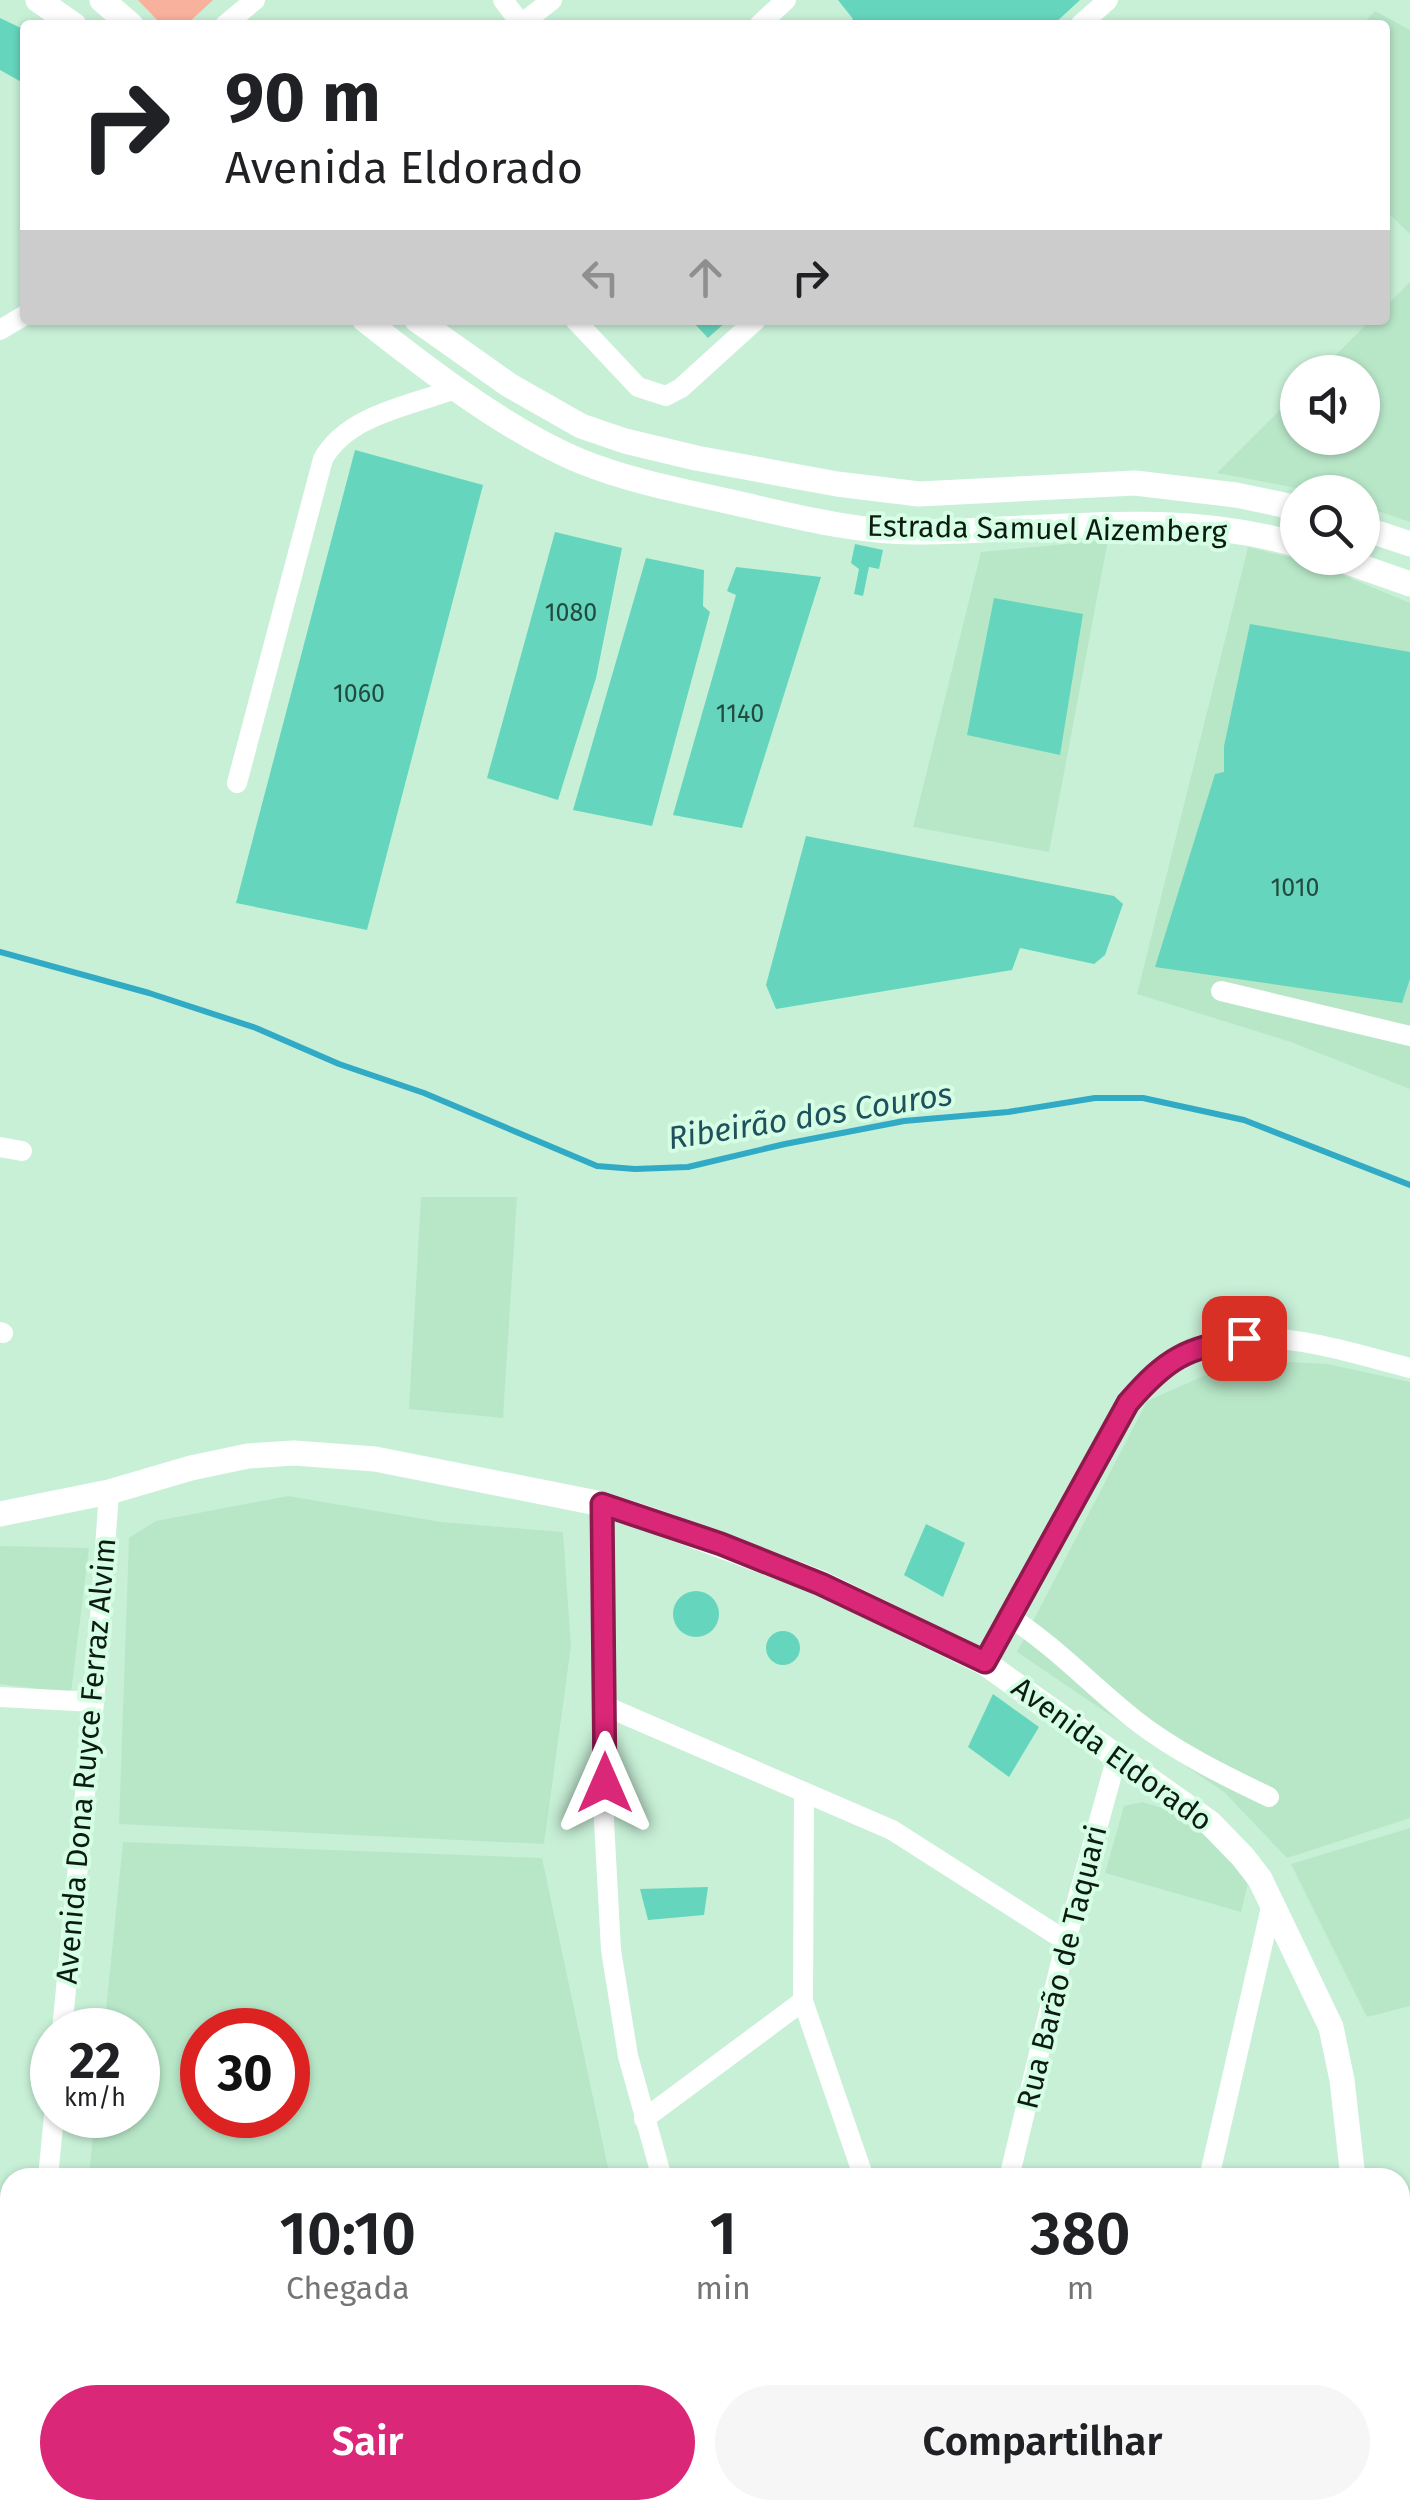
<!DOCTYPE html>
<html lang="pt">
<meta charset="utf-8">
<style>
body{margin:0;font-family:"Fira Sans",sans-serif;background:#f6f6f6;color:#202124;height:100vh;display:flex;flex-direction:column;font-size:38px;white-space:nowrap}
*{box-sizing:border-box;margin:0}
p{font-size:32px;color:#757577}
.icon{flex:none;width:55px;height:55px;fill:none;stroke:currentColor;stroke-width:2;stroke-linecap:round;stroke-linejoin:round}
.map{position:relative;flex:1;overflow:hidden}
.sheet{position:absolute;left:0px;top:2168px;width:1410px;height:352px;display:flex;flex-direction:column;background:#fff;border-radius:30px 30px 0 0;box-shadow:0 2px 8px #0004}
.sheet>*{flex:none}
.banner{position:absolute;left:20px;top:20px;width:1370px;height:305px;border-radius:10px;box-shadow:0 2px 8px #0004;background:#fff;color:#202124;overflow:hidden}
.fabs{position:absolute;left:1280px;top:355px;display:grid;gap:20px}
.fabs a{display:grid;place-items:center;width:100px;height:100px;border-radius:50%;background:#fff;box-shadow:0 2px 8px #0004;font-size:50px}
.speed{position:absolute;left:30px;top:2008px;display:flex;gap:20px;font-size:50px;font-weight:700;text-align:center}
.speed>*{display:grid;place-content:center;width:130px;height:130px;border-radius:50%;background:#fff;box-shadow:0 2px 8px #0004;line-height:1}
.speed small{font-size:25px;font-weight:400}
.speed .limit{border:15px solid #d22;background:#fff;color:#111}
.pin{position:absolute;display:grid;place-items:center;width:85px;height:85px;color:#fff;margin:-42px;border-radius:20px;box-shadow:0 5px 15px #0006}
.me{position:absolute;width:110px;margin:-55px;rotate:0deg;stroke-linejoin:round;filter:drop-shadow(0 0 8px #0008)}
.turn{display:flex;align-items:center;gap:35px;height:210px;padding:0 40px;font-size:45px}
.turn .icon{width:130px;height:130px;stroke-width:2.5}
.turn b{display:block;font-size:70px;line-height:85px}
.lanes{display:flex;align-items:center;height:95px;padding:0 40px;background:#0003;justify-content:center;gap:50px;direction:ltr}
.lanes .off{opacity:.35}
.eta{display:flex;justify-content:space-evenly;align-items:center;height:170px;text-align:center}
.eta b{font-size:60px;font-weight:600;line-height:70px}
.action{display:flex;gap:20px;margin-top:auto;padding:20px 40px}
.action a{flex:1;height:115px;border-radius:60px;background:#db2777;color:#fff;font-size:40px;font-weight:600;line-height:115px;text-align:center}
.action a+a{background:#f6f6f6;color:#202124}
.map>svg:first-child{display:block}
</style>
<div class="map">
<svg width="1410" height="2518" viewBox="0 0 1410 2518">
<rect width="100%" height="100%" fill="#c8f0d7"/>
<g fill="#b8e7c8" fill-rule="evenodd">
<path d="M 1375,11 L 1410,30 L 1410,234 L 1385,210 L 1385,25 L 1362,25 Z"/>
<path d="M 1410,282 L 1410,522 L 1363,506 L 1362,492 L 1318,492 L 1217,473 L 1297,393 L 1298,438 L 1362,438 L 1362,372 L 1318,372 L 1371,320 L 1385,320 L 1385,307 Z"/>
<path d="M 1108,540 L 1049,852 L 913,827 L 981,552 Z"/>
<path d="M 1248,547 L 1317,564 L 1410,603 L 1410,1089 L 1291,1042 L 1137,994 Z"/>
<path d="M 421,1197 L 517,1197 L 503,1418 L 409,1409 Z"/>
<path d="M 1271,1361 L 1328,1364 L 1410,1382 L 1410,1818 L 1287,1858 L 1224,1792 L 1017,1652 L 1147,1401 L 1217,1370 Z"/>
<path d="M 288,1496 L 441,1522 L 563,1532 L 571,1646 L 544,1844 L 119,1824 L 129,1538 L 156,1521 Z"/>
<path d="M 0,1546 L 89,1548 L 71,1693 L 0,1684 Z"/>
<path d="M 1142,1802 L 1169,1810 L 1213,1841 L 1250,1874 L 1241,1912 L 1105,1873 L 1124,1806 Z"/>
<path d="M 1410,1828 L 1410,2006 L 1367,2017 L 1291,1864 Z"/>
<path d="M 123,1842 L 542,1858 L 610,2177 L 89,2177 L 95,2115 L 138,2115 L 138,2030 L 104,2030 ZM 202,2030 L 288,2030 L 288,2115 L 202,2115 Z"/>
<path d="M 55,2510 L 650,2510 L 647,2518 L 54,2518 Z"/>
</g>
<path fill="#f8b19c" d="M 138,0 L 213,0 L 186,25 L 162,25 Z"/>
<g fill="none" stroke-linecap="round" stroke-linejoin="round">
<path stroke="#31aac6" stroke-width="6" d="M 0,952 L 149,993 L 256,1028 L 339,1064 L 424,1093 L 597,1166 L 635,1169 L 688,1167 L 785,1144 L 904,1121 L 1008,1112 L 1095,1098 L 1143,1098 L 1244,1120 L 1410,1185"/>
</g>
<g fill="#65d6bd">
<path d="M 838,0 L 1080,0 L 1053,25 L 845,25 L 853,19 Z"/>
<path d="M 0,18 L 25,30 L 25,84 L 0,70 Z"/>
<path d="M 691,320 L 728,320 L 708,338 Z"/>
<path d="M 355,450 L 483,485 L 367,930 L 236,903 Z"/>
<path d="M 555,532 L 622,548 L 596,678 L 558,800 L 487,778 Z"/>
<path d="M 855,544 L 883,550 L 879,569 L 869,567 L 863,596 L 854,594 L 859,569 L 851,563 Z"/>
<path d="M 646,558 L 704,570 L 703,606 L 710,612 L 652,826 L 573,810 Z"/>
<path d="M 736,567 L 821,577 L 742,828 L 673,815 L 736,595 L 727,591 Z"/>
<path d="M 994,598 L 1083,614 L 1060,755 L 967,735 Z"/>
<path d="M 1250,624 L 1410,652 L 1410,979 L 1402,1003 L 1155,967 L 1215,774 L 1224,772 L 1224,746 Z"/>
<path d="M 806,836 L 1114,896 L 1123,904 L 1105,955 L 1094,964 L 1020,948 L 1012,970 L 776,1009 L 766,985 Z"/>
<path d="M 926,1524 L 965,1543 L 943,1597 L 904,1575 Z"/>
<circle cx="696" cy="1614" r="23"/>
<circle cx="783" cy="1648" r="17"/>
<path d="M 993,1694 L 1039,1727 L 1009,1777 L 968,1747 Z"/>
<path d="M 708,1887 L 704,1915 L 648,1920 L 640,1889 Z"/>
</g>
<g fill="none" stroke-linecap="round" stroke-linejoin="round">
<g stroke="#fff" stroke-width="20">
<path d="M 503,0 L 522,25"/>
<path d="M 225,25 L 255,0"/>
<path d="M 520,25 L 552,0"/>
<path d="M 759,25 L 786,0"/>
<path d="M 1080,25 L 1108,0"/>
<path d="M 575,320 L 638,387 L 666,396 L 681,388 L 756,320"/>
<path d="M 0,330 L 25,315"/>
<path d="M 237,783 L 323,459 C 348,414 413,405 458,388"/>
<path d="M 1221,991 L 1410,1036"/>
<path d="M 0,1147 L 22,1151"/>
<path d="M 0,1332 L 3,1333"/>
<path d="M 602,1504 L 604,1821 L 611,1950 L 628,2056 L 662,2178"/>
<path d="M 1010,1617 C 1056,1647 1092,1686 1135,1720 C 1176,1752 1223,1775 1269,1797"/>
<path d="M 985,1663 L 1127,1403 C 1143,1385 1158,1368 1178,1356 C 1243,1316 1343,1351 1410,1368"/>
<path d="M 0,1697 L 94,1702"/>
<path d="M 605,1706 L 892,1830 L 1066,1941"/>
<path d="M 804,1794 L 803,2001 L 864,2178"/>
<path d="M 62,2030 L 94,1702 L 109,1492"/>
<path d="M 644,2119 L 803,2001"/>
<path d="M 48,2178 L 54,2115"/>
<path d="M 1009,2178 L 1066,1941 L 1117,1756"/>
<path d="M 1209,2178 L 1272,1903"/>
<path d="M 1400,2221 L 1410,2227"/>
<path d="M 15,2518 L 16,2510"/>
<path d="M 675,2518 L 678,2510"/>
<path d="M 874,2518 L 876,2510"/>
<path d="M 1076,2518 L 1079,2510"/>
<path d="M 1173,2518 L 1175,2510"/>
<path d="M 1364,2518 L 1365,2510"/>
</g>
<g stroke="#fff" stroke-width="25">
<path d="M 38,0 L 74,25"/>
<path d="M 102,0 L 131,25"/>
<path d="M 365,320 C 427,369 508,431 580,461 C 634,483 693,493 749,506 C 805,519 863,533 921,532 C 1047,531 1174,508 1298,545"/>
<path d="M 417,320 L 509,385 L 581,426 L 625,441 L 696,458 L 837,484 L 919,494 L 1135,483 L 1236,495 L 1298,508"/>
<path d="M 1362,528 L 1410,544"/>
<path d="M 1336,558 L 1410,584"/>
<path d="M 0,1514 L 109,1492 L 191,1468 L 248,1456 L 294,1453 L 375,1459 L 602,1504 L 660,1523 L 821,1583 L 985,1663 L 1210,1823 L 1243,1857 L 1260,1879 L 1331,2027 L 1342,2080 L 1353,2178"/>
<path d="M 1400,2475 L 1410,2487"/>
</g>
</g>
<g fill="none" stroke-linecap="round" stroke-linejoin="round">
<defs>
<path id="route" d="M 605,1783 L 602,1504 L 721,1544 L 821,1584 L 985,1662 L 1128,1403 C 1168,1357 1185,1349 1244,1338"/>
</defs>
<use href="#route" stroke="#8e194d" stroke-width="25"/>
<use href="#route" stroke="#db2777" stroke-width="18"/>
</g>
<g text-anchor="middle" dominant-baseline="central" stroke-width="8" stroke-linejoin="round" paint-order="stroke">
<g font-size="25" fill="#234a3e">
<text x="571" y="613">1080</text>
<text x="359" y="694">1060</text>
<text x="740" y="714">1140</text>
<text x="1295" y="888">1010</text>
</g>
<g font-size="30" fill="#0d1c13" stroke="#d5fee4">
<text transform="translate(1047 529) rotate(1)">Estrada Samuel Aizemberg</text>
<text transform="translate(1112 1754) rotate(36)">Avenida Eldorado</text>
<text transform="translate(86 1761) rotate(-85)">Avenida Dona Ruyce Ferraz Alvim</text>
<text transform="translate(1062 1967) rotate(-76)">Rua Barão de Taquari</text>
</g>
<g font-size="32" font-style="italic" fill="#1f505d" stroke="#d5fee4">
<text transform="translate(810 1116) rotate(-9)">Ribeirão dos Couros</text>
</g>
</g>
</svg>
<div class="fabs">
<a><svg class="icon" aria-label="sound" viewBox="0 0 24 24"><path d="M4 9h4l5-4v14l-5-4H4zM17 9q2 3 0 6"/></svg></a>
<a><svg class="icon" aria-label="search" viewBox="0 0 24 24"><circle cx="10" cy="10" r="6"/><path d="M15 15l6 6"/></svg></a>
</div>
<div class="speed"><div>22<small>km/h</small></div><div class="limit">30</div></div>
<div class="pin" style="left:1244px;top:1338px;background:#d93025"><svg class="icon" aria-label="arrive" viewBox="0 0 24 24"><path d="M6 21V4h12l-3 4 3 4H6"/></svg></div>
<svg class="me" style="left:605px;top:1783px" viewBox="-20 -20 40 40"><path d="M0-17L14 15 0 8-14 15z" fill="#db2777" stroke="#fff" stroke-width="4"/></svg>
<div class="banner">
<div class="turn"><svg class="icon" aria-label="right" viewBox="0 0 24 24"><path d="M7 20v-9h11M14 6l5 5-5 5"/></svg><div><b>90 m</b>Avenida Eldorado</div></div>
<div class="lanes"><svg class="icon off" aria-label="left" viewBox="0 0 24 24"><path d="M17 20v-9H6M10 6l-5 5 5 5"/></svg><svg class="icon off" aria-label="ahead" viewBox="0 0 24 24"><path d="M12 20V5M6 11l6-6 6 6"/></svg><svg class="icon" aria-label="right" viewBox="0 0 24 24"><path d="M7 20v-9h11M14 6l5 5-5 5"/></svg></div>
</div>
<section class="sheet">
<div class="eta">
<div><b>10:10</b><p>Chegada</p></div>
<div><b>1</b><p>min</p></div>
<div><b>380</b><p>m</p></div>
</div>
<div class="action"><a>Sair</a><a>Compartilhar</a></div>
</section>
</div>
